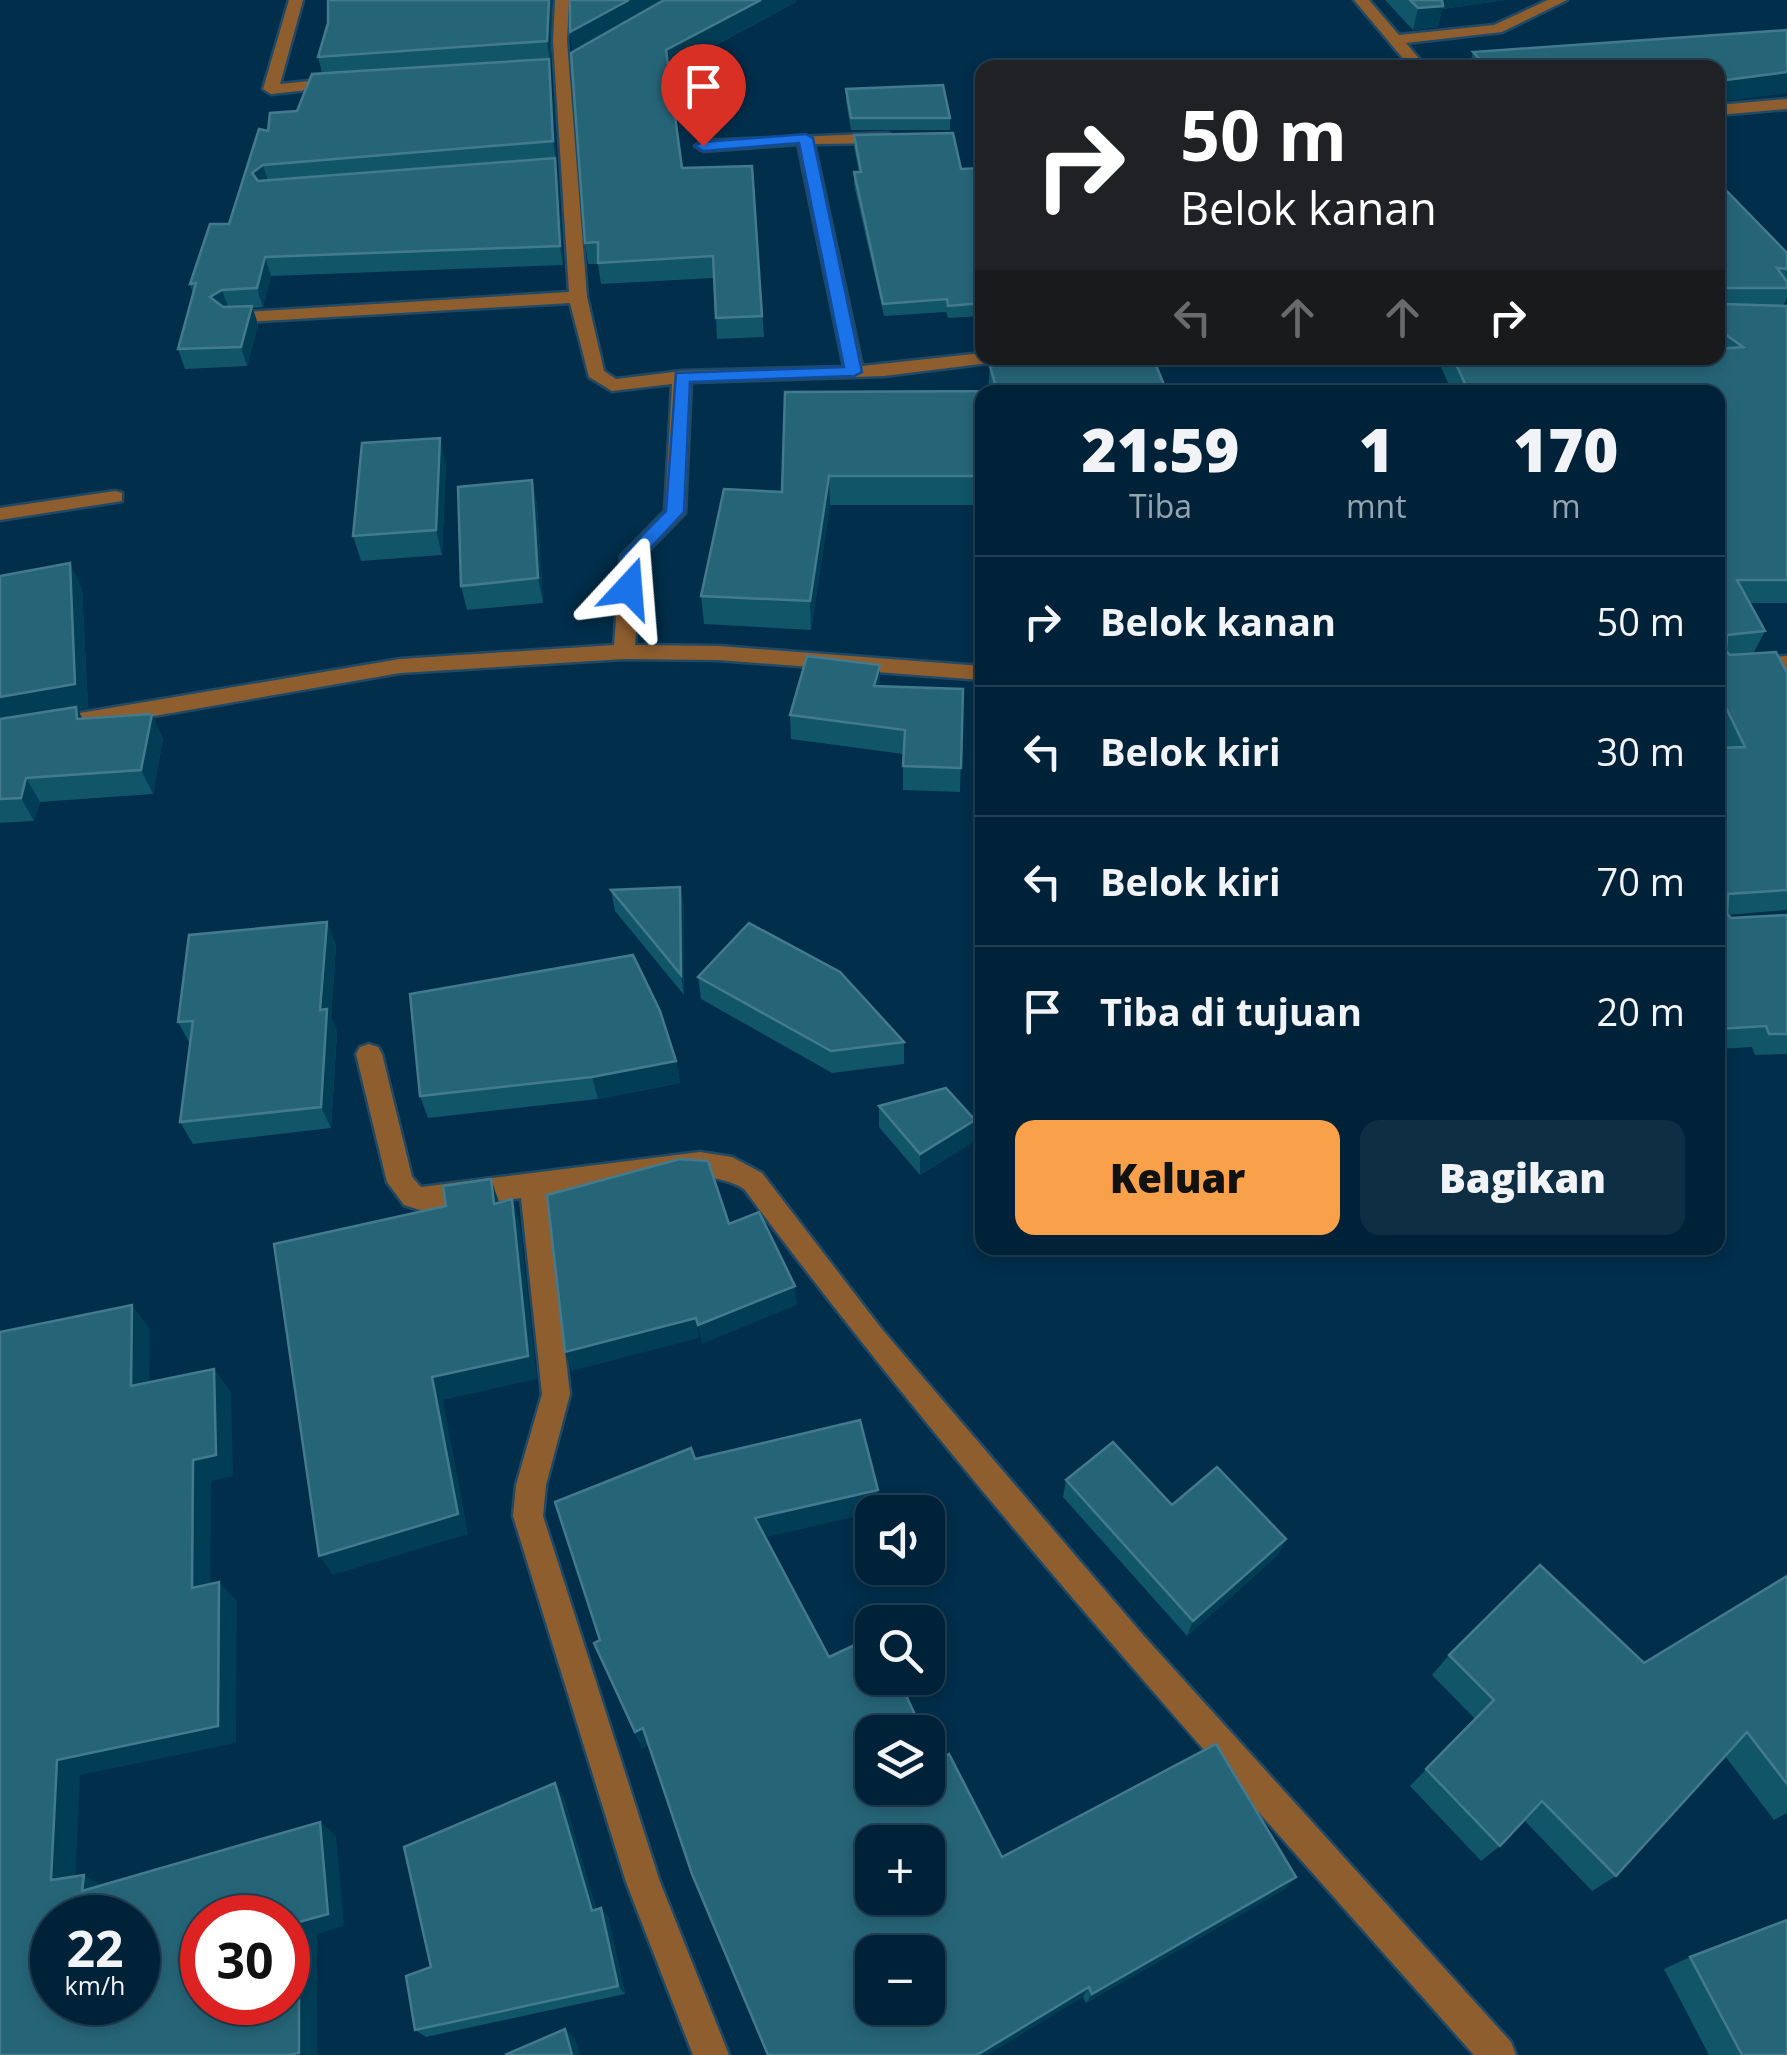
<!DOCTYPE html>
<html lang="id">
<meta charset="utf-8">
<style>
body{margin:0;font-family:"Open Sans",sans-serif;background:#0e2f43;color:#f1f3f6;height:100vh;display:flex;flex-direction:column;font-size:38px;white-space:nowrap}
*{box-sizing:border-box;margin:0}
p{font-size:32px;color:#95a4ae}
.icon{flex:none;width:55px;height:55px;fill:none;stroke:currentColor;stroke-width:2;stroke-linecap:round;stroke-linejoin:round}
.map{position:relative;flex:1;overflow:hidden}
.details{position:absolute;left:975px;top:385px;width:750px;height:870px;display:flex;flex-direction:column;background:#002238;border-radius:20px;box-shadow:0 5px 15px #0003,0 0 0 2px #223f53}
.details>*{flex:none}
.top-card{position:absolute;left:975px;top:60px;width:750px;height:305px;border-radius:20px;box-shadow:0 5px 15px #0003,0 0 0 2px #223f53;background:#202124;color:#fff;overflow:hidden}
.tools{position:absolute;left:855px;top:1495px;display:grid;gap:20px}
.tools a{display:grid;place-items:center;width:90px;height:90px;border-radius:20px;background:#002238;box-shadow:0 5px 15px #0003,0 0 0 2px #223f53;font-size:50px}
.speed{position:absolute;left:30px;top:1895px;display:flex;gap:20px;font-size:50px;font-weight:700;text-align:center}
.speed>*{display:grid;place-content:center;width:130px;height:130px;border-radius:50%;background:#002238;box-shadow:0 5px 15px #0003,0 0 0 2px #223f53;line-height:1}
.speed small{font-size:25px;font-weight:400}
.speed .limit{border:15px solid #d22;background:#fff;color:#111}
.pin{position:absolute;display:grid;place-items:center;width:85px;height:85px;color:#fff;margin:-102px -42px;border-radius:50% 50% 50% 0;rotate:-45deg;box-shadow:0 0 10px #0007}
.pin .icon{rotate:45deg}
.me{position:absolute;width:110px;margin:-55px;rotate:19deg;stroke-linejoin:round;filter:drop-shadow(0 0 8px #0008)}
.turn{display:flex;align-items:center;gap:35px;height:210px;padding:0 40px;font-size:45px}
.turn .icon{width:130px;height:130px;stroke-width:2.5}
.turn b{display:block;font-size:70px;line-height:85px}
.lanes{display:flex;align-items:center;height:95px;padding:0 40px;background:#0003;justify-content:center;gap:50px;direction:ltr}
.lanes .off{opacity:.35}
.eta{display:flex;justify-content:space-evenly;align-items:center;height:170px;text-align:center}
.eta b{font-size:60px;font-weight:800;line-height:70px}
.primary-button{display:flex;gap:20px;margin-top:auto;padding:20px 40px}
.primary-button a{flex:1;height:115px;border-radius:20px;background:#f8a14a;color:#111;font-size:40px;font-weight:800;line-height:115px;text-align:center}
.primary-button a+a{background:#0e2f43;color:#f1f3f6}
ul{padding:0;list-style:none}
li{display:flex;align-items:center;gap:30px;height:130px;padding:0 40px;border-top:2px solid #223f53}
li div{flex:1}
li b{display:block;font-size:38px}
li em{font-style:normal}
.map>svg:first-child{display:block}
</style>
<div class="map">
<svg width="1787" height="2055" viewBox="0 0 1787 2055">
<rect width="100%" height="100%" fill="#002e4b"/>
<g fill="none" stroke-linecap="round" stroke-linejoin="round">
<defs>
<g id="minor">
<path d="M 289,0 L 303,0 L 280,84 L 339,78 L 344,80 L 344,86 L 271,94 L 263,89 Z"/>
<path d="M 555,0 L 569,0 L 567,41 L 587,297 L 604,371 L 616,379 L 682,371 L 844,367 L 798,144 L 703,151 L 695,146 L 703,141 L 888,133 L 896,138 L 888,143 L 814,144 L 862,366 L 982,353 L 982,358 L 998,358 L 989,363 L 884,376 L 691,382 L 685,513 L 641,558 L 635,645 L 718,646 L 982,666 L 982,680 L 718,660 L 624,659 L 400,673 L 74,730 L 66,727 L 63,722 L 66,717 L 74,714 L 400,659 L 614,645 L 621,556 L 665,511 L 672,384 L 612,391 L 589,377 L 570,303 L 229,323 L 220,318 L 229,313 L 569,292 L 553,41 Z"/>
<path d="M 1354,0 L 1369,0 L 1399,35 L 1494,25 L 1548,0 L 1567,0 L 1502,32 L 1406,43 L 1427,68 L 1411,68 Z"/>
<path d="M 1787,99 L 1787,109 L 1718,115 L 1718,105 Z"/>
<path d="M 115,491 L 122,493 L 122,501 L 0,520 L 0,508 Z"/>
<path d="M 1787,656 L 1787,670 L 1718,674 L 1718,660 Z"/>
<path d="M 369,1044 L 378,1047 L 382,1054 L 412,1177 L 421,1187 L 700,1152 L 732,1157 L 762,1173 L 881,1328 L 1144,1636 L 1511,2042 L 1516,2055 L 1474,2055 C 1223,1772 970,1492 744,1189 C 697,1160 602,1187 547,1194 L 570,1394 L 546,1485 L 543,1516 L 660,1882 L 729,2055 L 693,2055 L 626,1882 L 513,1516 L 516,1485 L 542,1394 L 521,1198 L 423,1211 L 404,1205 L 387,1182 L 356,1054 L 360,1047 Z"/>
</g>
</defs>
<use href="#minor" stroke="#1f4964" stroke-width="5"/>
<use href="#minor" fill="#8f5e2f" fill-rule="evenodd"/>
</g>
<g fill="#105568">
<path d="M 328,0 L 552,0 L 550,62 L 549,62 L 551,78 L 556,160 L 555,160 L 558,177 L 563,265 L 271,276 L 263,307 L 253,308 L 258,325 L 247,366 L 185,369 L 178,349 L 193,293 L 190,284 L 229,224 L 268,131 L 297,111 L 322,73 L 318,57 L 328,23 Z"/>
<path d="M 1385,0 L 1505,0 L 1442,9 L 1438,27 L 1413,30 Z"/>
<path d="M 796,2 L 669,70 L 682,168 L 752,166 L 764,337 L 717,339 L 714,278 L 601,284 L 598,264 L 588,264 L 585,243 L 573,52 L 570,32 Z"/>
<path d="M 1473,52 L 1718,68 L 1469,68 Z"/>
<path d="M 846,89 L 950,118 L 950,130 L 851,130 L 846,101 Z"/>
<path d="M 854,135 L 961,169 L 982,168 L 982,316 L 948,318 L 946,312 L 884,316 L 854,185 L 854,172 L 859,172 L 854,147 Z"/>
<path d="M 1718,182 L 1787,253 L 1787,298 L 1784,305 L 1787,306 L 1787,603 L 1750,603 L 1765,631 L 1753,654 L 1787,673 L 1787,910 L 1727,915 L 1731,918 L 1787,915 L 1787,1054 L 1755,1055 L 1752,1047 L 1718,1049 L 1718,748 L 1722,748 L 1718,738 L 1718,392 L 1452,392 L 1437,358 L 1718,358 Z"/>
<path d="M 1153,358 L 1167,392 L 982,392 L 982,567 L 977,505 L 830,505 L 811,630 L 704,624 L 701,596 L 724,489 L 782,492 L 785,392 L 988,391 L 990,366 L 1062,360 L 1064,365 Z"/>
<path d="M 446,463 L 442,555 L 361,561 L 353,536 Z"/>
<path d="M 532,480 L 537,505 L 543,603 L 467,610 L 461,586 Z"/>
<path d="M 0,576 L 82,588 L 88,708 L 78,710 L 82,719 L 163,738 L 153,794 L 40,802 L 34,821 L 0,823 Z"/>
<path d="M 880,687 L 963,689 L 960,792 L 903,790 L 903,754 L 791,739 L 790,715 Z"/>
<path d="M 680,887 L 684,908 L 684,995 L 615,911 L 611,890 Z"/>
<path d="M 327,922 L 336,946 L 331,1017 L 337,1032 L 331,1128 L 193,1144 L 180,1122 L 190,1044 L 178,1022 Z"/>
<path d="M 698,977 L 904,1042 L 904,1064 L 832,1073 L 701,999 Z"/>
<path d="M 676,1061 L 680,1083 L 598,1099 L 428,1118 L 420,1096 Z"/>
<path d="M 879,1106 L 975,1120 L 973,1142 L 920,1175 L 879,1127 Z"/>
<path d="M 695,1459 L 878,1490 L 879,1511 L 765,1537 L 829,1657 L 936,1761 L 1002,1857 L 1296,1877 L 1285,1889 L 1086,2003 L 1083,1997 L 648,1745 L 642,1748 L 594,1643 L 600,1640 Z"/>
<path d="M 1066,1480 L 1286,1539 L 1278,1555 L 1187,1636 L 1063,1497 Z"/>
<path d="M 1787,1576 L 1787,1813 L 1774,1820 L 1725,1756 L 1616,1876 L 1592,1891 L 1524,1820 L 1500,1846 L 1481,1861 L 1410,1786 L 1475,1719 L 1432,1675 L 1449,1655 L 1644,1663 Z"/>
<path d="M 563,1795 L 596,1909 L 608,1917 L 625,1994 L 426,2037 L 415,2030 L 431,1967 Z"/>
<path d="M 1690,1957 L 1787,2055 L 1709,2055 L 1664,1969 Z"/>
</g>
<g fill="#013e56">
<path d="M 549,0 L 552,0 L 550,62 L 547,41 Z"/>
<path d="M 629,0 L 667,0 L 573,53 L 570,32 Z"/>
<path d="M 761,0 L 796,0 L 796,2 L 668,70 L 666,50 Z"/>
<path d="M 1438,0 L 1505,0 L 1442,9 L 1438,27 L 1413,30 L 1418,8 Z"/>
<path d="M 549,59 L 551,78 L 556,160 L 553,141 Z"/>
<path d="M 1787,72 L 1787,93 L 1718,102 L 1718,81 Z"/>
<path d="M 555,158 L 558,177 L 563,265 L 560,246 Z"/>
<path d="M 263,165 L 269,184 L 257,192 L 252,173 Z"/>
<path d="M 265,257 L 271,276 L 263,307 L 257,288 Z"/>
<path d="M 222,290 L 229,309 L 216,317 L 210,297 Z"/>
<path d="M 252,306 L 258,325 L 247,366 L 241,347 Z"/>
<path d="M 440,438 L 446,463 L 442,555 L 436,530 Z"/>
<path d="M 829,476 L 830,505 L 811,630 L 810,601 Z"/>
<path d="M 532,480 L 537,505 L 543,603 L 538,578 Z"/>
<path d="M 70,563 L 82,588 L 88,708 L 78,710 L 89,731 L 0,723 L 0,697 Z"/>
<path d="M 880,665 L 880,690 L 874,686 Z"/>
<path d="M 152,714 L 163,738 L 153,794 L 141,770 Z"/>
<path d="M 26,778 L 40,802 L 34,821 L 21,798 Z"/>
<path d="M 680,887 L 684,908 L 684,995 L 681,975 Z"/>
<path d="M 327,922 L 336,946 L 331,1017 L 337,1032 L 331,1128 L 321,1107 L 320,1010 Z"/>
<path d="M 676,1061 L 680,1083 L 598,1099 L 592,1077 Z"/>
<path d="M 975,1120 L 973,1142 L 920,1175 L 920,1154 Z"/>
<path d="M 491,1179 L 500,1205 L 494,1204 Z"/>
<path d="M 512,1199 L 520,1224 L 537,1379 L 443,1400 L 468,1534 L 333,1575 L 319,1556 L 432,1377 Z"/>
<path d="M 795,1286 L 797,1305 L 702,1344 L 698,1325 Z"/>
<path d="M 132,1305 L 150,1329 L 149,1409 L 131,1386 Z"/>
<path d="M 696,1318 L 699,1338 L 571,1371 L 565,1352 Z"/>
<path d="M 214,1369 L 231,1392 L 233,1476 L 211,1481 L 210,1607 L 192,1588 L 193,1460 Z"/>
<path d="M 878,1490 L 879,1511 L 758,1539 L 755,1518 Z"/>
<path d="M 1286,1539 L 1278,1555 L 1187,1636 L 1193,1621 Z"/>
<path d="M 219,1582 L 237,1601 L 236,1743 L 80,1775 L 75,1893 L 51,1880 L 57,1760 Z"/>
<path d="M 643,1728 L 649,1744 L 642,1748 L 635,1732 Z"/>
<path d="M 555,1783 L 563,1795 L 599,1920 L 592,1911 Z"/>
<path d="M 320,1822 L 336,1836 L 344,1926 L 317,1934 L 317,2055 L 304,2055 L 299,2053 L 299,1922 Z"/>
<path d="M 84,1875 L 107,1888 L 82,1891 Z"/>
<path d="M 1296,1877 L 1285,1889 L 1086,2003 L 1092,1994 Z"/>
<path d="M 601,1908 L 608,1917 L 625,1994 L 618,1986 Z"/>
<path d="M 1089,1987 L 1083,1997 L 988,2055 L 977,2055 Z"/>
<path d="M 565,2029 L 575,2038 L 580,2055 L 572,2055 Z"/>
</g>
<g fill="#266578" stroke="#437a8d" stroke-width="2.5" fill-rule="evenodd">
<path d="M 328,0 L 549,0 L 547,41 L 318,57 L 328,23 Z"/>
<path d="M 570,0 L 629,0 L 570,32 Z"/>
<path d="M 664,0 L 761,0 L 666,50 L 682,168 L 752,166 L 762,316 L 716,318 L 713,256 L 598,263 L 598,242 L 585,243 L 571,53 Z"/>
<path d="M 1410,0 L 1442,0 L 1443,6 L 1418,8 Z"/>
<path d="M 1787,30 L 1787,72 L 1718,81 L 1718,68 L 1488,68 L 1473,52 Z"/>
<path d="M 549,59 L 553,141 L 263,165 L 252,173 L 258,181 L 555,158 L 560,246 L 265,257 L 257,288 L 222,290 L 210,297 L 223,307 L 252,306 L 241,347 L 178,349 L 196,283 L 190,284 L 210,224 L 229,224 L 259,129 L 268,131 L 270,113 L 297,111 L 312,74 Z"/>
<path d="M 943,85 L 950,118 L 851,118 L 846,89 Z"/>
<path d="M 953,133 L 961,169 L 982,168 L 982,303 L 948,306 L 947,299 L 883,304 L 854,172 L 861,172 L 854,135 Z"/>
<path d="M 1718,182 L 1787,253 L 1787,269 L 1777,268 L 1787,282 L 1787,288 L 1725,288 L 1725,304 L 1787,306 L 1787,580 L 1737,580 L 1765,631 L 1727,635 L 1726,651 L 1730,655 L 1776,652 L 1787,673 L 1787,890 L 1728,894 L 1727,914 L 1731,918 L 1787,915 L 1787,1034 L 1769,1034 L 1766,1026 L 1718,1029 L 1718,748 L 1745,747 L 1718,691 L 1718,392 L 1469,392 L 1453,358 L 1718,358 L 1718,349 L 1743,347 L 1718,329 Z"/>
<path d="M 1153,358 L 1167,392 L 982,392 L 982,524 L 978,476 L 829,476 L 810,601 L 701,596 L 724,489 L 782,492 L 785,392 L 997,391 L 990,366 L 1062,360 L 1064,365 Z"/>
<path d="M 440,438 L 436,530 L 353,536 L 362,443 Z"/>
<path d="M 532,480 L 538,578 L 461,586 L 458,487 Z"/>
<path d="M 70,563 L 75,684 L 0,697 L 0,576 Z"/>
<path d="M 807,656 L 880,665 L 874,686 L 963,689 L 961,768 L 903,766 L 905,730 L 790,715 Z"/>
<path d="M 76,707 L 77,719 L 152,714 L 141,770 L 26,778 L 21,798 L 0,799 L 0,719 Z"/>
<path d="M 680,887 L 681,975 L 611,890 Z"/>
<path d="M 327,922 L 320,1010 L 327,1009 L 321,1107 L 180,1122 L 193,1021 L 178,1022 L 189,935 Z"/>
<path d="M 749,923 L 840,972 L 904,1042 L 831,1051 L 698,977 Z"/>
<path d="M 633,955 L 660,1011 L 676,1061 L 592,1077 L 420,1096 L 410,994 Z"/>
<path d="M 946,1088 L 975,1120 L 920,1154 L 879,1106 Z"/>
<path d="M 680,1159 L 708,1161 L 729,1224 L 759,1212 L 795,1286 L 698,1325 L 696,1318 L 565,1352 L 547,1195 Z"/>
<path d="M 491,1179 L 494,1204 L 512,1199 L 528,1356 L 432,1377 L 458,1514 L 319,1556 L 274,1244 L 446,1206 L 443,1186 Z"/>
<path d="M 132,1305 L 131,1386 L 214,1369 L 216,1455 L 193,1460 L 192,1588 L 219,1582 L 218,1726 L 57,1760 L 51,1880 L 84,1875 L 82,1891 L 320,1822 L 328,1914 L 299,1922 L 299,2053 L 289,2055 L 0,2055 L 0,1332 ZM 52,1918 L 138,1918 L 138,2002 L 52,2002 ZM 202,1918 L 288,1918 L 288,2002 L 202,2002 Z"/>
<path d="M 860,1420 L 878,1490 L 755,1518 L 829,1657 L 872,1637 L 872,1678 L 898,1678 L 923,1732 L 872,1732 L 872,1788 L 928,1788 L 928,1742 L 936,1761 L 949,1754 L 1002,1857 L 1216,1744 L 1296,1877 L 1092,1994 L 1089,1987 L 977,2055 L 768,2055 L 692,1874 L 643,1728 L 635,1732 L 594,1643 L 600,1640 L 555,1502 L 691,1448 L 695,1459 ZM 872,1842 L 928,1842 L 928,1898 L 872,1898 ZM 872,1952 L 928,1952 L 928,2008 L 872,2008 Z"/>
<path d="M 1113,1442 L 1172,1505 L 1217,1467 L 1286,1539 L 1193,1621 L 1066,1480 Z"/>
<path d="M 1540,1565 L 1644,1663 L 1787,1576 L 1787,1784 L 1747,1732 L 1616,1876 L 1542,1801 L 1500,1846 L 1426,1769 L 1494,1700 L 1449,1655 Z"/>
<path d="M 555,1783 L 592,1911 L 601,1908 L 618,1986 L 415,2030 L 406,1976 L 431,1967 L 404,1847 Z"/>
<path d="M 1787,1920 L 1787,2055 L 1742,2055 L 1690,1957 Z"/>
<path d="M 565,2029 L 572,2055 L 505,2055 Z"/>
</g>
<path fill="#1a73e8" stroke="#114b97" stroke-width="2.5" d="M 806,134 L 813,138 L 862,372 L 854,376 L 690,382 L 684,512 L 641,558 L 636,593 L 622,593 L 622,556 L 666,511 L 676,373 L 844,367 L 799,143 L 703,151 L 695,146 L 703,142 Z"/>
</svg>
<div class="tools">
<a><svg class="icon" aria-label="sound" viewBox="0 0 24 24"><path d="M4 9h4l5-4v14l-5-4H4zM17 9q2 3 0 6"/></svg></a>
<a><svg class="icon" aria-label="search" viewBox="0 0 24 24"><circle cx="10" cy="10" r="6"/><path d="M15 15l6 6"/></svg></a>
<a><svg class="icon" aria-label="layers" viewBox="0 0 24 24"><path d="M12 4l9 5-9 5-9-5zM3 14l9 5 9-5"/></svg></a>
<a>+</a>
<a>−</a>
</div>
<div class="speed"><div>22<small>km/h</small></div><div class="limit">30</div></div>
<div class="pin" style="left:703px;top:146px;background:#d93025"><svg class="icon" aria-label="arrive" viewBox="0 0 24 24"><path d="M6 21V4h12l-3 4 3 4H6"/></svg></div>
<svg class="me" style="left:629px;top:588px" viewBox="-20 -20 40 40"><path d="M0-17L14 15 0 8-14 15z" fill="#1a73e8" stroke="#fff" stroke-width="4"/></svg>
<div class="top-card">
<div class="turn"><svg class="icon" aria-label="right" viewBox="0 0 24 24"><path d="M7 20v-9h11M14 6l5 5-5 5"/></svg><div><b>50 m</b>Belok kanan</div></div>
<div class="lanes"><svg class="icon off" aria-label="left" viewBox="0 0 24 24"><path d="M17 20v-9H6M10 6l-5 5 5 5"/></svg><svg class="icon off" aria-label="ahead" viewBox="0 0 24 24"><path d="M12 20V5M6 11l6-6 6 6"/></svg><svg class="icon off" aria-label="ahead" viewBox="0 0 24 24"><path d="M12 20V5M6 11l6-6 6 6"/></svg><svg class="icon" aria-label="right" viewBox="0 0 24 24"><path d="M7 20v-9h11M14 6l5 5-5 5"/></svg></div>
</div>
<section class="details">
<div class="eta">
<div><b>21:59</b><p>Tiba</p></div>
<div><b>1</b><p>mnt</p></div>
<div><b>170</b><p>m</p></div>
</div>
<ul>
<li><svg class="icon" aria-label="right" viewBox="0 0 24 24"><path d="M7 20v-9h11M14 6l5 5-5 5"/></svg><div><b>Belok kanan</b></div><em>50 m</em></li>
<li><svg class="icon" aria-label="left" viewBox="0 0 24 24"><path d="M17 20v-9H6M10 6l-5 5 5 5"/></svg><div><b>Belok kiri</b></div><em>30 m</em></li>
<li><svg class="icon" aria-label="left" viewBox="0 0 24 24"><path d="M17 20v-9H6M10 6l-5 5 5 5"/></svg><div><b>Belok kiri</b></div><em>70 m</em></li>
<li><svg class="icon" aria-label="arrive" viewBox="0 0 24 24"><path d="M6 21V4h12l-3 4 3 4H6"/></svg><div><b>Tiba di tujuan</b></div><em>20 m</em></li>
</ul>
<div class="primary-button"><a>Keluar</a><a>Bagikan</a></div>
</section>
</div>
